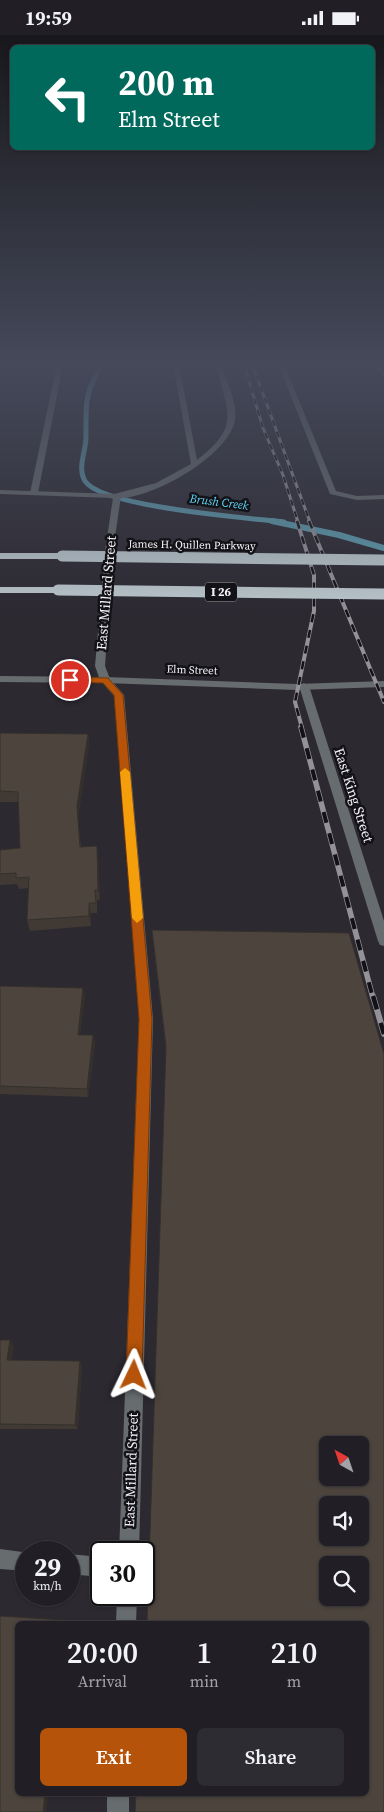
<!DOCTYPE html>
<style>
body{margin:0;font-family:"Source Serif 4",serif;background:#2d2c32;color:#f1f3f6;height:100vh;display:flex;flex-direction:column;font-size:19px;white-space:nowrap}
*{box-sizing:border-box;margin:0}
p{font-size:16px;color:#a2a2a7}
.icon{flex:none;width:28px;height:28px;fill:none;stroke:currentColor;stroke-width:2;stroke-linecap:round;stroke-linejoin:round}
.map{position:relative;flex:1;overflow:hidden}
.panel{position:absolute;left:15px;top:1586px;width:354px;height:175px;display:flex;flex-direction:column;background:#211f25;border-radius:8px;box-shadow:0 1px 4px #0004,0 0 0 1px #3e3d42}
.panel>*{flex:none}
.top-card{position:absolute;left:10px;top:10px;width:365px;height:105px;border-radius:8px;box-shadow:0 1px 4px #0004,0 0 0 1px #3e3d42;background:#00695c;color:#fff;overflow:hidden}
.needle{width:32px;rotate:320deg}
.fabs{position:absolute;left:319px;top:1401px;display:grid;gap:10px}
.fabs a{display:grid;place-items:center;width:50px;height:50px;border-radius:8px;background:#211f25;box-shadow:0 1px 4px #0004,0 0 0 1px #3e3d42;font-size:25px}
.speed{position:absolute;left:15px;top:1506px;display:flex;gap:10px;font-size:25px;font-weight:700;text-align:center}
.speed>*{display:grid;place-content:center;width:65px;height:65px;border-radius:50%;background:#211f25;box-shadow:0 1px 4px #0004,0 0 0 1px #3e3d42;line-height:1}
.speed small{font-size:12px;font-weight:400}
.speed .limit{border:2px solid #111;border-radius:8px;background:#fff;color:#111}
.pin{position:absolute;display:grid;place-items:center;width:42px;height:42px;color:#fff;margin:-21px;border:2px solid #fff;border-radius:50%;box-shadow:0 1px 5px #0007}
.me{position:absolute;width:55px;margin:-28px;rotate:2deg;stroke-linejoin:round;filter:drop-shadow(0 0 4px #0008)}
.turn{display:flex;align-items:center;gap:18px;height:105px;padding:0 25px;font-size:22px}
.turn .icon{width:65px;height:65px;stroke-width:2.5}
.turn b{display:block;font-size:35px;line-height:42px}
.eta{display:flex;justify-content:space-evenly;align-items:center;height:85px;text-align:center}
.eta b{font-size:30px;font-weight:600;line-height:35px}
.button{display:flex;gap:10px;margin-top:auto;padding:10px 25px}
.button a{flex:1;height:58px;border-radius:8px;background:#b45309;color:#fff;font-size:20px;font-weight:600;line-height:58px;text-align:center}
.button a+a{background:#2d2c32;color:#f1f3f6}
.status{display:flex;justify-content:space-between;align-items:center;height:35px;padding:0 25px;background:#211f25;direction:ltr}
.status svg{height:14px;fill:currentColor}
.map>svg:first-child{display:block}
</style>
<div class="status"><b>19:59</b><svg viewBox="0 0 49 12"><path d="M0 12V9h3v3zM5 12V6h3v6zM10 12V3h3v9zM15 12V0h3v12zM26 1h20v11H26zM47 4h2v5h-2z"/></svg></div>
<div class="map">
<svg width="384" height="1777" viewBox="0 0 384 1777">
<rect width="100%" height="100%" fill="#2c2931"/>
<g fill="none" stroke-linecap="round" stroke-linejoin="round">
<path stroke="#5d9cad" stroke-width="5" d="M 102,329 C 84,359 86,369 86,402 C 86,416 77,433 85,446 C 101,472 249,483 284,487"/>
<path stroke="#5d9cad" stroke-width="6" d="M 272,486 L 339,500 L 384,513"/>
<g fill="#676c6e" fill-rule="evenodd">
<path d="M 57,329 L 63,329 L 38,458 L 34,460 L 30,458 Z"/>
<path d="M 173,329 L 179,329 L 197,425 C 243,390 226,376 216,329 L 222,329 C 226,343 238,371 235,385 C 229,421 148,467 114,463 L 114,459 L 156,448 L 191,429 Z"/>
<path d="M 278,329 L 284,329 L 336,456 L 357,461 L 384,460 L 384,464 L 357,465 L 330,459 Z"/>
<path d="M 371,329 L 377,329 L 384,336 L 384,342 Z"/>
</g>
<g fill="#676c6e" fill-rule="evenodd">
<path d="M 0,455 L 117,459 L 121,461 L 113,516 L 105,631 L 110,644 L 124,660 L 153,984 L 139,1518 L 119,1518 L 139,984 L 114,661 L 100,645 L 95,631 L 105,516 L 113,463 L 0,459 Z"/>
<path d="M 304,648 L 309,651 L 384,886 L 384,911 L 380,910 L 378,906 L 299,651 Z"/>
<path d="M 0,1514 L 30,1518 L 26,1518 L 26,1536 L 0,1534 Z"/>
<path d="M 69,1519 L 101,1522 L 101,1542 L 69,1539 Z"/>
<path d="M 117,1560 L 137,1560 L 136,1589 L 116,1589 Z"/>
<rect x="107" y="1759" width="22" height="18"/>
</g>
<path fill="#676c6e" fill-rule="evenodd" d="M 0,641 L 105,642 L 297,649 L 384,646 L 384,652 L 297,655 L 105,648 L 0,647 Z"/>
<g fill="#bac7cc" fill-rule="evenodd">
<path d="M 0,518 L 62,518 L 67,521 L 62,524 L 0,524 Z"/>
<path d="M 0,552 L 58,552 L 63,555 L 58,558 L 0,558 Z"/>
</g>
<defs>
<g id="rail-far3">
<path d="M 244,329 L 263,393 L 283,440 L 298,487"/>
<path d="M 252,329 L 310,487"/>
</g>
<g id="rail-far2">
<path d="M 297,486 L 314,540 L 314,576 L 295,667 L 302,693"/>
<path d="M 309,486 L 384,667"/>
</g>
<path id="rail-far1" d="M 301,692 L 373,963"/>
<path id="rail" d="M 373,961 L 384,999"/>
</defs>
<use href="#rail-far3" stroke="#949198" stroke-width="3"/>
<use href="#rail-far2" stroke="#949198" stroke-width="4"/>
<use href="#rail-far1" stroke="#949198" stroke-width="5.5"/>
<use href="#rail" stroke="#949198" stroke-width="6"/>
<use href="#rail-far3" stroke="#131216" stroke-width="2" stroke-dasharray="6" stroke-linecap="butt"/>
<use href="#rail-far2" stroke="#131216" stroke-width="2.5" stroke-dasharray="8" stroke-linecap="butt"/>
<use href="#rail-far1" stroke="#131216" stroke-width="4" stroke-dasharray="11" stroke-linecap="butt"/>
<use href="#rail" stroke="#131216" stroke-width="4.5" stroke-dasharray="14" stroke-linecap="butt"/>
<g stroke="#bac7cc" stroke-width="11">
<path d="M 62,521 L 384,525"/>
<path d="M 58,555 L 384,559"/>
</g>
</g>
<g fill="#413a34">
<path d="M 0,698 L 88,699 L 89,710 L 78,782 L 81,812 L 98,821 L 100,865 L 97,865 L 97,878 L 91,878 L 91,891 L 30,896 L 27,885 L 29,853 L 19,854 L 17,849 L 0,850 L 0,815 L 20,813 L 19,767 L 0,767 Z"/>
<path d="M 152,895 L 349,898 L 166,1016 L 153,906 Z"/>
<path d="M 0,951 L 85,961 L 80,1000 L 93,1000 L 95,1009 L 88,1062 L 0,1059 Z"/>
<path d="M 0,1305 L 14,1311 L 11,1325 L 82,1331 L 78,1394 L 0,1394 Z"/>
</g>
<g fill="#35302b">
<path d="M 88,699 L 89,710 L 78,782 L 82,823 L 77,771 Z"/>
<path d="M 97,811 L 98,821 L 100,865 L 98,855 Z"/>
<path d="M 89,868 L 91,878 L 91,891 L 89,881 Z"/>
<path d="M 83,953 L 85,961 L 79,1008 L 78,1000 Z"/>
<path d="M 93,1000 L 95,1009 L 88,1062 L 87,1054 Z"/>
<path d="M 10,1305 L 14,1311 L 11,1330 L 7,1325 Z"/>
<path d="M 80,1326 L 82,1331 L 78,1394 L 75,1390 Z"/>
<path d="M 64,1585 L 67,1585 L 66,1589 L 63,1589 Z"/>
<path d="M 45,1759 L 48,1759 L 46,1777 L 43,1777 Z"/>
</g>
<g fill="#4c443d" stroke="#35302b" fill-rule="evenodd">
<path d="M 0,698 L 88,699 L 77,771 L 80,812 L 97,811 L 98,855 L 95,855 L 96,868 L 89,868 L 89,881 L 27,885 L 29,842 L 16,843 L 16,838 L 0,839 L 0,815 L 20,813 L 18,757 L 0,756 Z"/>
<path d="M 152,895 L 349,898 L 384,1019 L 384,1777 L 135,1777 L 136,1759 L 366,1759 L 366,1589 L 147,1589 L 166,1011 ZM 328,1410 L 360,1410 L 360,1442 L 328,1442 ZM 328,1470 L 360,1470 L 360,1502 L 328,1502 ZM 328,1530 L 360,1530 L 360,1562 L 328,1562 Z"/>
<path d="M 0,951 L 83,953 L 78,1000 L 93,1000 L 87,1054 L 0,1051 Z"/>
<path d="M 0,1305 L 10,1305 L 7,1325 L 80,1326 L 75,1390 L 0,1389 Z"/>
<path d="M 0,1581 L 64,1585 L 63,1589 L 18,1589 L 18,1759 L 45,1759 L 43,1777 L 0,1777 Z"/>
</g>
<linearGradient id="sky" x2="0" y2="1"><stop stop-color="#18171b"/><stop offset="0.57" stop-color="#45495a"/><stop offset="1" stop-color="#45495a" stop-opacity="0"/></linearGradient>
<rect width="384" height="578" fill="url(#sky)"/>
<path fill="#b45309" stroke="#753606" d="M 70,642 L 108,643 L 123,660 L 152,984 L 142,1340 L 140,1345 L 134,1348 L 129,1345 L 126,1340 L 139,984 L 114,660 L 103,648 L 67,647 L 67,643 Z"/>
<path fill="#f59e0b" d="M 125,733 L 130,737 L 143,883 L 137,888 L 132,883 L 120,737 Z"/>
<g text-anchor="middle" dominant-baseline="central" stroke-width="5" stroke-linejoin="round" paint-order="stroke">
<g font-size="11" fill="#f5f3f9" stroke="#131216">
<text transform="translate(192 510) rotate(1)">James H. Quillen Parkway</text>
<text transform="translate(192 635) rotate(2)">Elm Street</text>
</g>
<g font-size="12" font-style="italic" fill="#5fd8fa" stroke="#131216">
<text transform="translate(219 467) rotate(7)">Brush Creek</text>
</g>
<rect fill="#131216" stroke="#b1b0b5" stroke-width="1" x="205" y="547.5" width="32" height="19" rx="4"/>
<g font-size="12" font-weight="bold" fill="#f5f3f9">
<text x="221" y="557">I 26</text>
</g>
<g font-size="14" fill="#f5f3f9" stroke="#131216">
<text transform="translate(106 558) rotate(-85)">East Millard Street</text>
<text transform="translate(354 760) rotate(72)">East King Street</text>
<text transform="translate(131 1435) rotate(-88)">East Millard Street</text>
</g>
</g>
</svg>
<div class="fabs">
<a><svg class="needle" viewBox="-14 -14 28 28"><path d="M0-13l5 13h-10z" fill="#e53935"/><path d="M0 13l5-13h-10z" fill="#a2a2a7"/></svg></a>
<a><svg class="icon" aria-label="sound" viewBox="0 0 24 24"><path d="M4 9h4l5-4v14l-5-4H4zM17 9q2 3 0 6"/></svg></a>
<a><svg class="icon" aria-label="search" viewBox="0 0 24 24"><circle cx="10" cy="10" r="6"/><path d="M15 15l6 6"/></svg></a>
</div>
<div class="speed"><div>29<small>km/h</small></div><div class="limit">30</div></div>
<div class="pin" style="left:70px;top:645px;background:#d93025"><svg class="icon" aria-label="arrive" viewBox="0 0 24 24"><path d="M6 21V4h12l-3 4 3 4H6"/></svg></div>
<svg class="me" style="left:134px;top:1340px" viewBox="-20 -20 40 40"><path d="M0-17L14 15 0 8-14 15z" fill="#b45309" stroke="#fff" stroke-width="4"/></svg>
<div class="top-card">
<div class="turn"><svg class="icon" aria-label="left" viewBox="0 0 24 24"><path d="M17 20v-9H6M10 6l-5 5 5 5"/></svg><div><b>200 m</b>Elm Street</div></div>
</div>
<section class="panel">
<div class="eta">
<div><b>20:00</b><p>Arrival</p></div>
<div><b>1</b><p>min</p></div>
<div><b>210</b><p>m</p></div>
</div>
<div class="button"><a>Exit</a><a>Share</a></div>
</section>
</div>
